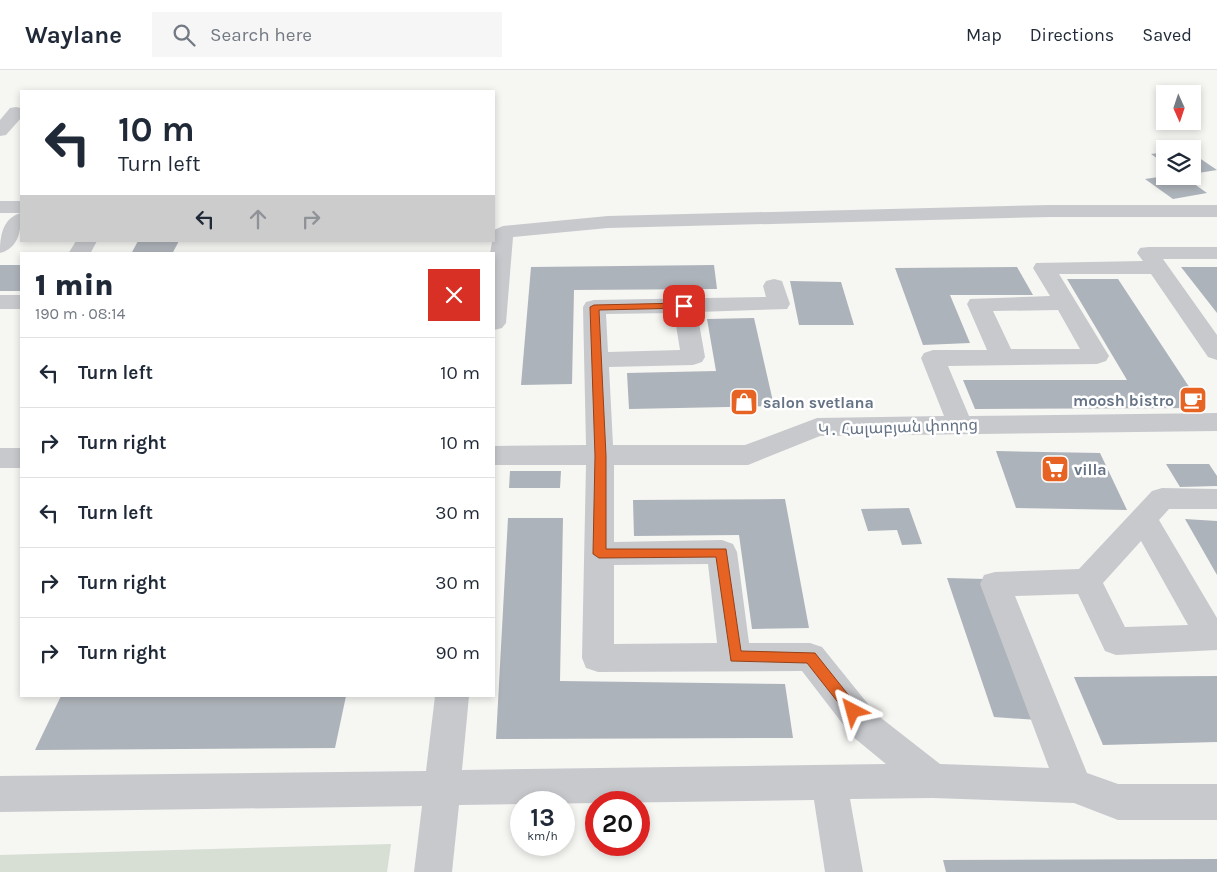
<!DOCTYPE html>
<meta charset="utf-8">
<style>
body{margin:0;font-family:Karla,"Noto Sans Armenian",sans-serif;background:#f6f6f7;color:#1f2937;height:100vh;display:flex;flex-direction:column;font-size:19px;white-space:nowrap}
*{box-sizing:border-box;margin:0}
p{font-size:16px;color:#747a83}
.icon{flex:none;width:28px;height:28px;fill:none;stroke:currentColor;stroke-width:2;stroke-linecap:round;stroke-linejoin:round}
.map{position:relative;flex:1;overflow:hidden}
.drawer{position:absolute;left:20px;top:182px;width:475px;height:445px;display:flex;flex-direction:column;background:#fff;border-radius:0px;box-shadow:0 2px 8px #0003}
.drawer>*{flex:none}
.top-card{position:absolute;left:20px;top:20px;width:475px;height:152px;border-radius:0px;box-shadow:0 2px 8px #0003;background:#fff;color:#1f2937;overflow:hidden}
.needle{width:32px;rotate:177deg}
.controls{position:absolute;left:1156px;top:15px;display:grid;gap:10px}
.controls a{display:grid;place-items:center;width:45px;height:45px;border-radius:0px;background:#fff;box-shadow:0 2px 8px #0003;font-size:25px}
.speed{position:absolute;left:510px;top:721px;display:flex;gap:10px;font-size:25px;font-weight:700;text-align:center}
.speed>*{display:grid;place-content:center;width:65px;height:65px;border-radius:50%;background:#fff;box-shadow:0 2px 8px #0003;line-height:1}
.speed small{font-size:12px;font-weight:400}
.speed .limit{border:8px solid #d22;background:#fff;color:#111}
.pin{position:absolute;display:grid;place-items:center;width:42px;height:42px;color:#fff;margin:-21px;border-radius:10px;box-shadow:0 2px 8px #0006}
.me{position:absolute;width:55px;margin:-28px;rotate:321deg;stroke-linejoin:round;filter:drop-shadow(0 0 4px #0008)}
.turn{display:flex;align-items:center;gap:18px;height:105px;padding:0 15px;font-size:22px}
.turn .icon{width:65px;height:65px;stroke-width:2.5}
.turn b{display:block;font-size:35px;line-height:42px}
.lanes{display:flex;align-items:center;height:48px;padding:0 15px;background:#0003;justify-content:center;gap:25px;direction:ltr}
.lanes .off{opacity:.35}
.round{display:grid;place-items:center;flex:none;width:52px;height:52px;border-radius:0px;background:#f6f6f7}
.overview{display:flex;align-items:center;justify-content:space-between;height:85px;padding:0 15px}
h1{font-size:30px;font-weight:800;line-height:38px}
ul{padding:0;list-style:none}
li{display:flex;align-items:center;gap:15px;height:70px;padding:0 15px;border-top:1px solid #e0e1e3}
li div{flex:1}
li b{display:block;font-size:19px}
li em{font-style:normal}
header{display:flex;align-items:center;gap:30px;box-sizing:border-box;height:70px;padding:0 25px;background:#fff;border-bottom:1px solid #e0e1e3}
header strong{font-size:24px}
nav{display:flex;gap:28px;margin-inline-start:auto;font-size:18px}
.search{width:350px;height:45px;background:#f6f6f7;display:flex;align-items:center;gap:12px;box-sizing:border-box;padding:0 18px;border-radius:0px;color:#747a83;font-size:19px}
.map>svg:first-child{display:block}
</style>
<header>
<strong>Waylane</strong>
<div class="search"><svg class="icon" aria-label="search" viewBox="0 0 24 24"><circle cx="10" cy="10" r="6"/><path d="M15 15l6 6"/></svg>Search here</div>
<nav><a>Map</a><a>Directions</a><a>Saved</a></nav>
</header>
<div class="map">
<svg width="1217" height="802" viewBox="0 0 1217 802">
<rect width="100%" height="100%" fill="#f6f6f3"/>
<path fill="#d7ded4" d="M 391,774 L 387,802 L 0,802 L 0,785 Z"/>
<g fill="#adb3ba">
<path d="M 1165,82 L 1165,94 L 1151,84 Z"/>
<path d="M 1192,83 L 1217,100 L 1192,104 Z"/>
<path d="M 1165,106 L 1183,106 L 1207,123 L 1173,129 L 1145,109 Z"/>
<path d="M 138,171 L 179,171 L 172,184 L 131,184 Z"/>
<rect x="0" y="195" width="21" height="26"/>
<path d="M 714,195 L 717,219 L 574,220 L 572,314 L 521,315 L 531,197 Z"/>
<path d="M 1017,197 L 1033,225 L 950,225 L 970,273 L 923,275 L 895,198 Z"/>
<path d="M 1181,197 L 1217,197 L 1217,243 Z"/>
<path d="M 1067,209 L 1118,209 L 1203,338 L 975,339 L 963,310 L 1127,310 Z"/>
<path d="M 790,211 L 841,212 L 854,255 L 799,255 Z"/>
<path d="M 754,248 L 774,336 L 629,339 L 627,303 L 716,301 L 707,249 Z"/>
<path d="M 996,381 L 1100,383 L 1127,440 L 1016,438 Z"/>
<path d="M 1166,394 L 1209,394 L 1217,406 L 1217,416 L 1180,417 Z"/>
<path d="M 510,401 L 561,401 L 560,418 L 509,418 Z"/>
<path d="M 785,429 L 809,558 L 752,559 L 739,465 L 634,466 L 633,430 Z"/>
<path d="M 909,438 L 922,474 L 902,475 L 897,460 L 868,461 L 861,439 Z"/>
<path d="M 508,448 L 563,448 L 560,611 L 785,614 L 793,668 L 496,669 Z"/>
<path d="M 1185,449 L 1217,451 L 1217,505 Z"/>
<path d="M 947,508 L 985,509 L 1038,650 L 994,647 Z"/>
<path d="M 1217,606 L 1217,672 L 1103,675 L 1074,607 Z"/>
<path d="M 61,626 L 346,626 L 335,678 L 35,680 Z"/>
<path d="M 1217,789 L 1217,802 L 946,802 L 943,790 Z"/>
</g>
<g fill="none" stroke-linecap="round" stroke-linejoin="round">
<g fill="#c7c9cd" fill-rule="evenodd">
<path d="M 16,37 L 21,38 L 21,48 L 6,65 L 0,66 L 0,50 L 10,38 Z"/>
<path d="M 0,131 L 21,131 C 21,150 24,177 0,183 C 0,167 2,148 21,143 L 0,143 Z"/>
<path d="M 1050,135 L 1217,135 L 1217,147 L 1050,147 L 608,158 L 513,167 L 506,253 L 502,258 L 494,260 L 494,184 L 490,184 L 494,160 L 503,156 L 608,146 Z"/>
<path d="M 76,171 L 97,171 L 90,184 L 68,184 Z"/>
<path d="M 1148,177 L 1217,177 L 1217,189 L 1163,189 L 1217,265 L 1217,290 L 1208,287 L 1151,204 L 1059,204 L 1109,286 L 1106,291 L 1097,294 L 948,296 L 969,346 L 1217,343 L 1217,361 L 820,366 L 748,395 L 614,395 L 614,472 L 722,470 L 733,474 L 737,482 L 749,573 L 810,573 L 822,577 L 876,644 L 940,694 L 1049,698 L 980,514 L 984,505 L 995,502 L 1079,499 L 1152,421 L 1162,418 L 1217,419 L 1217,439 L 1169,439 L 1159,450 L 1217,548 L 1217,580 L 1116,585 L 1105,581 L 1078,524 L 1015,526 L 1087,703 L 1118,714 L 1217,714 L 1217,750 L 1118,750 L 1074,733 L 933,728 L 850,729 L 863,802 L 825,802 L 814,730 L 459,735 L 452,802 L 414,802 L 422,736 L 0,742 L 0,706 L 426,701 L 435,626 L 469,626 L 462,700 L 886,694 L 852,666 L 802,601 L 598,602 L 586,598 L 582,588 L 586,395 L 494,395 L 494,376 L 586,375 L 583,237 L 586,232 L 594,230 L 766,227 L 763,216 L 766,211 L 774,209 L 782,211 L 790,234 L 787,239 L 697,242 L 705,287 L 702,292 L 693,295 L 609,297 L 613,375 L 745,375 L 817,348 L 944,346 L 921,288 L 924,283 L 933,280 L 987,280 L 967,234 L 970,229 L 1050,226 L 1033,198 L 1036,193 L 1143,191 L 1137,183 L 1140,178 ZM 1058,240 L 1080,279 L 1011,279 L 993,241 ZM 674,243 L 680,280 L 608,282 L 606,244 ZM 1141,471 L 1188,555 L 1125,557 L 1103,513 ZM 708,494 L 717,573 L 614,574 L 614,495 Z"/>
<rect x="0" y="225" width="21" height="14"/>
<rect x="0" y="378" width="21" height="20"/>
</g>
</g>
<path fill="#e76323" stroke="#964017" d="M 684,233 L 689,236 L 687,238 L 599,240 L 606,386 L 606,479 L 726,479 L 741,581 L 815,583 L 858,637 L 860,641 L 858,645 L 853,647 L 848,645 L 807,593 L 731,591 L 716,487 L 599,488 L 593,484 L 595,386 L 590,237 L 594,235 Z"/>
<defs>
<symbol id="cafe-square" viewBox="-11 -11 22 22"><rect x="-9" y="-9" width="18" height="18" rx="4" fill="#e76323" stroke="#fff"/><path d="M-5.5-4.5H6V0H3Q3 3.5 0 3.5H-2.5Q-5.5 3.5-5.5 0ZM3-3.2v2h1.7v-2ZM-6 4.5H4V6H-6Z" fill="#fff"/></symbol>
<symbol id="shop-square" viewBox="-11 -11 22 22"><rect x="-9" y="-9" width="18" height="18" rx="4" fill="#e76323" stroke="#fff"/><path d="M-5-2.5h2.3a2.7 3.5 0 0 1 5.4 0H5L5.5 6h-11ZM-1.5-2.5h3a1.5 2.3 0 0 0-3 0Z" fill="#fff"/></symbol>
<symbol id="supermarket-square" viewBox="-11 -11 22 22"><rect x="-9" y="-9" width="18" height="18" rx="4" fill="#e76323" stroke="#fff"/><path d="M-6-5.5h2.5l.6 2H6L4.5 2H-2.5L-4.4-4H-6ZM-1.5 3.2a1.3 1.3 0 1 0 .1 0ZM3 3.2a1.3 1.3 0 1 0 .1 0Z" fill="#fff"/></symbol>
</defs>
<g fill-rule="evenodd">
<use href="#cafe-square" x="1177" y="314" width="32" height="32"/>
<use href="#shop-square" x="728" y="316" width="32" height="32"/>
<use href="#supermarket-square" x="1039" y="383" width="32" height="32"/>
</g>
<g text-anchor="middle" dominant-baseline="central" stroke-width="5" stroke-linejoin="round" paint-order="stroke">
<g font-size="16" font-weight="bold" fill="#657385" stroke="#fff" text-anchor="start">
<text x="1174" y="330" text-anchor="end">moosh bistro</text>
<text x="763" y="332">salon svetlana</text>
<text x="1074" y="399">villa</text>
</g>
<g font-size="16" fill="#657385" stroke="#fff">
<text transform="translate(898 357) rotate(-2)">Կ․ Հալաբյան փողոց</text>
</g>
</g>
</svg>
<div class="controls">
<a><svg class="needle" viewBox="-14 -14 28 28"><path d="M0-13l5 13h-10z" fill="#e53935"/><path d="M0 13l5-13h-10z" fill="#747a83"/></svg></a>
<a><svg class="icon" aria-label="layers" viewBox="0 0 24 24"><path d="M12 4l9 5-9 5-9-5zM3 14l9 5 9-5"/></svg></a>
</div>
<div class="speed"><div>13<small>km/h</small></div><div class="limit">20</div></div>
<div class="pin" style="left:684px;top:236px;background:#d93025"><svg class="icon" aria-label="arrive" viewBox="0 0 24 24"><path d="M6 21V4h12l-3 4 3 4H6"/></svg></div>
<svg class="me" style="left:853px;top:641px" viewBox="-20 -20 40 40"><path d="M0-17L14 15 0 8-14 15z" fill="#e76323" stroke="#fff" stroke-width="4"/></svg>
<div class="top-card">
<div class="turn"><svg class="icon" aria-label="left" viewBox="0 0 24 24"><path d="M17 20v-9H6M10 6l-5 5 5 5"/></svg><div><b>10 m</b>Turn left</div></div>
<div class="lanes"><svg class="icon" aria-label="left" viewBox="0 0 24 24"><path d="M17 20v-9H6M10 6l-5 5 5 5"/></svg><svg class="icon off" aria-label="ahead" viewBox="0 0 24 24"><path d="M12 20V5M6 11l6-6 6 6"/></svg><svg class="icon off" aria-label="right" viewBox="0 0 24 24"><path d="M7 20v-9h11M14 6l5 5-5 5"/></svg></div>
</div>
<section class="drawer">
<div class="overview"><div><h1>1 min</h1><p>190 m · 08:14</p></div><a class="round" style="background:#d93025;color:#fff"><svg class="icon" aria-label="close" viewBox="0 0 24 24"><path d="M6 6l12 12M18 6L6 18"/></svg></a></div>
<ul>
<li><svg class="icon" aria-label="left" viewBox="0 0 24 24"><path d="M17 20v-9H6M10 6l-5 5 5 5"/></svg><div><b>Turn left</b></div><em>10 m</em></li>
<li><svg class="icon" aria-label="right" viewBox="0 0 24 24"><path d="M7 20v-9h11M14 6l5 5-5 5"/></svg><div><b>Turn right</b></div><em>10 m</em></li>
<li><svg class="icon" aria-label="left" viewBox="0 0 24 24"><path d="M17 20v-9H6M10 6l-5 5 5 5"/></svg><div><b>Turn left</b></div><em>30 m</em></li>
<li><svg class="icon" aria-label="right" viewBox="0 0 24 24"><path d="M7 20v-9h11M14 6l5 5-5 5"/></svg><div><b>Turn right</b></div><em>30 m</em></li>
<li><svg class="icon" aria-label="right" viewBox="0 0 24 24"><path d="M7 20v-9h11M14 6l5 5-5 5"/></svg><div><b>Turn right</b></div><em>90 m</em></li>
</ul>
</section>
</div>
